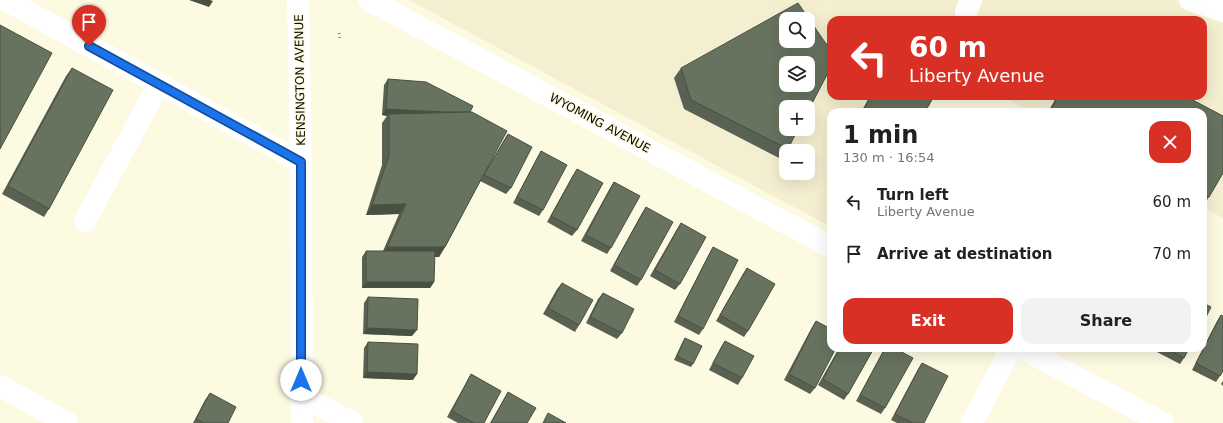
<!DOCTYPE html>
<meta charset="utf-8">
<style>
body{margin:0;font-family:"DejaVu Sans",sans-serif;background:#f2f2f2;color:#202124;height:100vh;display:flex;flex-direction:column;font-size:15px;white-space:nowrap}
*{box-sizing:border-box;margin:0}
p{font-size:13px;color:#757577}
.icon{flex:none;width:22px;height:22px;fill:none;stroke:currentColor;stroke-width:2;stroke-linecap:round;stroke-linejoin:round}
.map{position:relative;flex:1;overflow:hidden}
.details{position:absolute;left:827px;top:108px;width:380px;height:244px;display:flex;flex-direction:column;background:#fff;border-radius:12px;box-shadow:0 4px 16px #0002}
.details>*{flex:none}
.top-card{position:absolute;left:827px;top:16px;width:380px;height:84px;border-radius:12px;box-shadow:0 4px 16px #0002;background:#d93025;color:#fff;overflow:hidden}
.buttons{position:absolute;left:779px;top:12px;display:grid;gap:8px}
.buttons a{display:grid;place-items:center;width:36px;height:36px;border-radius:8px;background:#fff;box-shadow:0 4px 16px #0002;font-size:20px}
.pin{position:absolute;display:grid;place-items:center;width:34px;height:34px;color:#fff;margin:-41px -17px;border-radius:50% 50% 50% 0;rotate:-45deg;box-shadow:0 0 4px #0007}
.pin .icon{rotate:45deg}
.me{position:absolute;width:44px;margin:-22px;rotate:0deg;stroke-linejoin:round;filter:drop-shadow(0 0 3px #0008)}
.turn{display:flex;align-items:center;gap:14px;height:84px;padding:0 16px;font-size:18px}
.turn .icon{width:52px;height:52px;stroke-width:2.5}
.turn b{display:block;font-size:28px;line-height:34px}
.round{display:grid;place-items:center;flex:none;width:42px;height:42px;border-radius:12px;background:#f2f2f2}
.summary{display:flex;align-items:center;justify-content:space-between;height:68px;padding:0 16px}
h1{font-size:24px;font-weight:700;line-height:30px}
.button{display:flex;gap:8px;margin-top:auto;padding:8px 16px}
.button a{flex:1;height:46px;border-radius:12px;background:#d93025;color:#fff;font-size:16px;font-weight:700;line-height:46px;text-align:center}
.button a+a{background:#f2f2f2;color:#202124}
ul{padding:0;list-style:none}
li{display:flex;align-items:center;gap:12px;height:52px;padding:0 16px}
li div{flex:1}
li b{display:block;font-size:15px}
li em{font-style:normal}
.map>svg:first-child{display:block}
</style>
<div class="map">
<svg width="1223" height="423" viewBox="0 0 1223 423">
<rect width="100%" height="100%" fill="#fdfae2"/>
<path fill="#f4efd0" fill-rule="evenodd" d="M 409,0 L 1223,0 L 1223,218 L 1203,207 L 1203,112 L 1031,112 L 1002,96 L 1203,96 L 1203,20 L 831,20 L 831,96 L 934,96 L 926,112 L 831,112 L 831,227 ZM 786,19 L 808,19 L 808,41 L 786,41 ZM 786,63 L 808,63 L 808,85 L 786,85 ZM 786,107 L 808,107 L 808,129 L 786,129 ZM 786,151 L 808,151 L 808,173 L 786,173 Z"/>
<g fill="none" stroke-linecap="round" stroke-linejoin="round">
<path stroke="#817f70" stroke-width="2.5" stroke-dasharray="1 3" stroke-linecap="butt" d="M 339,33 L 340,40"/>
<g stroke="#fff" stroke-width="22">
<path d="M 6,0 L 301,162"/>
<path d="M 298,0 L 301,162 L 302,423"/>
<path d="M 369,0 L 831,247"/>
<path d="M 1190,0 L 1223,11"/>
<path d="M 966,12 L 971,0"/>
<path d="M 85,221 L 159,84"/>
<path d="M 1021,348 L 1163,423"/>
<path d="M 0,386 L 67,423"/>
<path d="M 301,396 L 353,423"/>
<path d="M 972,423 L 1011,348"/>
</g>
</g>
<g fill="#596252">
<path d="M 72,68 L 49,209 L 44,217 L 2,194 L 66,76 Z"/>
<path d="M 681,68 L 788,149 L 781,159 L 684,109 L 674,78 Z"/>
<path d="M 388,79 L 470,112 L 484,174 L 504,140 L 508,134 L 511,188 L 506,194 L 480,181 L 445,247 L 439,257 L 434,257 L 434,282 L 430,288 L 362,288 L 362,257 L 366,251 L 383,251 L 399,214 L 366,215 L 382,165 L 382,123 L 387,116 L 382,115 L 384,85 Z"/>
<path d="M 870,96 L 934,96 L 925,112 L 861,112 Z"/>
<path d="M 1057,96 L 1185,96 L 1223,116 L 1223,173 L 1209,197 L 1203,206 L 1203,112 L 1048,112 Z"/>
<path d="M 541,151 L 543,210 L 539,216 L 513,203 L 537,158 Z"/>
<path d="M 577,169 L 577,230 L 572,236 L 547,222 L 573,175 Z"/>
<path d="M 614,182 L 611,248 L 607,254 L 581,241 L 610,188 Z"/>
<path d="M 646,207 L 641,280 L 637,286 L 610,271 L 642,213 Z"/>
<path d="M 681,223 L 680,284 L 675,290 L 650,276 L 677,229 Z"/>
<path d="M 713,247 L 703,329 L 699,335 L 674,322 L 709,254 Z"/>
<path d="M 747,268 L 748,331 L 744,337 L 716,321 L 743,274 Z"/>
<path d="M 562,283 L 579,325 L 575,332 L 543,314 L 557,289 Z"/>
<path d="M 603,293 L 622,333 L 617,339 L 586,323 L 598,299 Z"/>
<path d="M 368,297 L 412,336 L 363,334 L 364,303 Z"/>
<path d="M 1221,315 L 1220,376 L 1216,382 L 1192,370 L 1217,321 Z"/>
<path d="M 816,321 L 815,388 L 810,394 L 784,380 L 812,327 Z"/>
<path d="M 685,338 L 693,364 L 691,367 L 674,360 L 683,341 Z"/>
<path d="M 725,341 L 742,378 L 738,385 L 709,370 L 721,347 Z"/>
<path d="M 368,342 L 413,380 L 363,378 L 364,348 Z"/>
<path d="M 839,348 L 874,348 L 848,394 L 844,400 L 818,385 Z"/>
<path d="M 885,348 L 894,348 L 885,408 L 881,414 L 856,401 Z"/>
<path d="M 1157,348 L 1189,348 L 1184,358 L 1180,364 L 1155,351 Z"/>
<path d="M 922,363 L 924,423 L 897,423 L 891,420 L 918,369 Z"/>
<path d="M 471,374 L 484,423 L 458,423 L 447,417 L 467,381 Z"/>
<path d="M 1223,381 L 1223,386 L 1221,384 Z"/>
<path d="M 508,392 L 527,423 L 490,423 L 504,399 Z"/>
<path d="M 210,393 L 228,423 L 193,423 L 205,400 Z"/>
</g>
<g fill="#485042">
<path d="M 189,0 L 210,0 L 213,1 L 209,7 Z"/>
<path d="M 386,109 L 470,114 L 389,114 L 387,116 L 382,115 Z"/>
<path d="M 406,204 L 399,214 L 366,215 L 372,205 Z"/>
<path d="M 387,247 L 445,247 L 439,257 L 380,257 Z"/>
<path d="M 366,282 L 434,282 L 430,288 L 362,288 Z"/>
<path d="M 367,328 L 417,330 L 412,336 L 363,334 Z"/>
<path d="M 367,372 L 417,374 L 413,380 L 363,378 Z"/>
</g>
<g fill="#67725f" stroke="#485042" fill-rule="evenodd">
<path d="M 798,3 L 831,51 L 831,67 L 808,111 L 808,107 L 786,107 L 786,129 L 798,129 L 788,149 L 691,100 L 681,68 ZM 786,19 L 808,19 L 808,41 L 786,41 ZM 786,63 L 808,63 L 808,85 L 786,85 Z"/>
<path d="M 0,25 L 52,53 L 0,149 Z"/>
<path d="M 72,68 L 113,90 L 49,209 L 8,186 Z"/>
<path d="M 388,79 L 426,82 L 473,106 L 470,112 L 445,112 L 386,109 Z"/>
<path d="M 871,96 L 934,96 L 925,112 L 863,112 Z"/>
<path d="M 1058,96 L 1185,96 L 1223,116 L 1223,173 L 1209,197 L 1203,194 L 1203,112 L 1050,112 Z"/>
<path d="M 472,112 L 507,131 L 445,247 L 387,247 L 406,204 L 372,205 L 389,156 L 389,114 Z"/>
<path d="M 508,134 L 532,147 L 511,188 L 484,175 Z"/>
<path d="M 541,151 L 567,165 L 543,210 L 517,197 Z"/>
<path d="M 577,169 L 603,183 L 577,230 L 551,216 Z"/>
<path d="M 614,182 L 640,196 L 611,248 L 586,235 Z"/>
<path d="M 646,207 L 673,222 L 641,280 L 614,265 Z"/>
<path d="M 681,223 L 706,237 L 680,284 L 655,270 Z"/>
<path d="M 713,247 L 738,260 L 703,329 L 678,316 Z"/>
<path d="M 366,251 L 435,251 L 434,282 L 366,282 Z"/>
<path d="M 747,268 L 775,284 L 748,331 L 720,315 Z"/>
<path d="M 562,283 L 593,300 L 579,325 L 548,308 Z"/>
<path d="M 603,293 L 634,309 L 622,333 L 590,317 Z"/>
<path d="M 368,297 L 418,299 L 417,330 L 367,328 Z"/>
<path d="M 1203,303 L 1211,307 L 1203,323 Z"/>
<path d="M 1221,315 L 1223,316 L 1223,371 L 1220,376 L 1196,363 Z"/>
<path d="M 816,321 L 831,329 L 831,348 L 836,348 L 815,388 L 789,374 Z"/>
<path d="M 685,338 L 702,346 L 693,364 L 677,356 Z"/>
<path d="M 725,341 L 754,356 L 742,378 L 713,363 Z"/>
<path d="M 368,342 L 418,344 L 417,374 L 367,372 Z"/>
<path d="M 840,348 L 874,348 L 848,394 L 823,379 Z"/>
<path d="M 885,348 L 894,348 L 913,358 L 885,408 L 860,395 Z"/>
<path d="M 1166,348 L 1189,348 L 1184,358 Z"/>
<path d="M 922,363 L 948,376 L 924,423 L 913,423 L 895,414 Z"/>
<path d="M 471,374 L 501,391 L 484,423 L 474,423 L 452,411 Z"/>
<path d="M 508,392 L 536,408 L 527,423 L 491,423 Z"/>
<path d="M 210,393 L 236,407 L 228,423 L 204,423 L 196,419 Z"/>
<path d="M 548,413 L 566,423 L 543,423 Z"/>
</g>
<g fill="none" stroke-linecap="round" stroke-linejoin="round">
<defs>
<path id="route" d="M 89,46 L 301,162 L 301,380"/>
</defs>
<use href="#route" stroke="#114b97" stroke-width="10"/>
<use href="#route" stroke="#1a73e8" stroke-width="7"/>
</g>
<g text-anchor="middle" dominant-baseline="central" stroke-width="3" stroke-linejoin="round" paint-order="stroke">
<g font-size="12" fill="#0d0c05" stroke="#fdfae2">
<text transform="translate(300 80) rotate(-91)">KENSINGTON AVENUE</text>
<text transform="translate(600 123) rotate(28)">WYOMING AVENUE</text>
</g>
</g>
</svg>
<div class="buttons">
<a><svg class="icon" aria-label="search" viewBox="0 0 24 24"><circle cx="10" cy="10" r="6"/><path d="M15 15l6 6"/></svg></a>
<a><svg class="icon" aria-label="layers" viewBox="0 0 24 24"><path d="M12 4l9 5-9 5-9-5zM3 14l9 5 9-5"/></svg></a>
<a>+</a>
<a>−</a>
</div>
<div class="pin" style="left:89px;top:46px;background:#d93025"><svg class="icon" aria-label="arrive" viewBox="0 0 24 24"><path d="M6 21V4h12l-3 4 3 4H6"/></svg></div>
<svg class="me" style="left:301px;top:380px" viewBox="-20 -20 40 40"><circle r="19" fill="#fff"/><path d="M0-13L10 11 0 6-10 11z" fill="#1a73e8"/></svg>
<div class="top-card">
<div class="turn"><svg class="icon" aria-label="left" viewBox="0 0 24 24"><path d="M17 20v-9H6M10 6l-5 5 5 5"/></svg><div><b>60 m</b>Liberty Avenue</div></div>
</div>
<section class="details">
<div class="summary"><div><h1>1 min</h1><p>130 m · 16:54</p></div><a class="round" style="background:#d93025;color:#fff"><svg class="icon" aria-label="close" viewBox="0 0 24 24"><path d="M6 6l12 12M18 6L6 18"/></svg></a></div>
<ul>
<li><svg class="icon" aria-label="left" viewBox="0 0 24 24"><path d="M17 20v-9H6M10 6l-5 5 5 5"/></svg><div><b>Turn left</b><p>Liberty Avenue</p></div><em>60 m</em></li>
<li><svg class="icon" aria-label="arrive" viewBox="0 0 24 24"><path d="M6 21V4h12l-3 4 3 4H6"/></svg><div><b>Arrive at destination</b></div><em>70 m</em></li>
</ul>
<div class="button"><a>Exit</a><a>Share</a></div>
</section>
</div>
